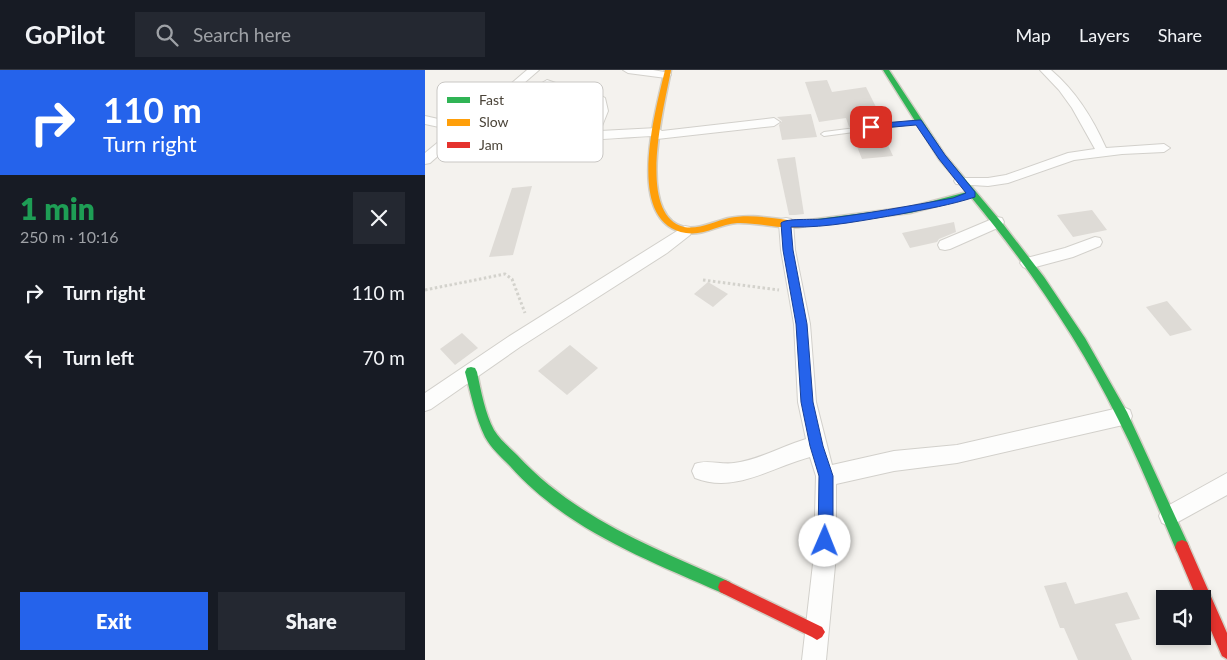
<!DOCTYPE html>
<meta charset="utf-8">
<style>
body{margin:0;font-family:Lato,sans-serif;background:#242831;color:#f1f3f6;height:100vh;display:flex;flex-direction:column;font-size:19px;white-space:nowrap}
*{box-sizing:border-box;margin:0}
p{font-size:16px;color:#9ea1a6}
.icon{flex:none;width:28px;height:28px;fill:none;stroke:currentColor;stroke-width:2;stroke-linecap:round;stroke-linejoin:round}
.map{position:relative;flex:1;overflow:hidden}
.sheet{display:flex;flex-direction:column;background:#171b24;width:425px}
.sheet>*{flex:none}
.hud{background:#2563eb;color:#fff;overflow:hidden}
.fabs{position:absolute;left:731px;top:520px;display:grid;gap:10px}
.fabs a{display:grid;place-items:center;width:55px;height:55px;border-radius:0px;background:#171b24;box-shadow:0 2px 8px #0003;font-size:25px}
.pin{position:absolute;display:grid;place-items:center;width:42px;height:42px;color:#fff;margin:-21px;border-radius:10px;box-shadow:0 2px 8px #0006}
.me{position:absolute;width:55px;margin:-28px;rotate:1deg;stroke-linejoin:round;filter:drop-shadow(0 0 4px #0008)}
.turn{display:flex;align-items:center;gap:18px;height:105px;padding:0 20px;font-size:22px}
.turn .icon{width:65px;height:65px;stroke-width:2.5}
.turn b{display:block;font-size:35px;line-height:42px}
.round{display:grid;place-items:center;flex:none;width:52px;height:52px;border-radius:0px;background:#242831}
.overview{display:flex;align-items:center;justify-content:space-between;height:85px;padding:0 20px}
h1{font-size:30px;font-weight:800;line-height:38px;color:#1e9e55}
.button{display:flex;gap:10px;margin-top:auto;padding:10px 20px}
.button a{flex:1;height:58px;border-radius:0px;background:#2563eb;color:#fff;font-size:20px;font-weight:800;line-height:58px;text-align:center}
.button a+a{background:#242831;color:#f1f3f6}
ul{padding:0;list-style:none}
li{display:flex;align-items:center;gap:15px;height:65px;padding:0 20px}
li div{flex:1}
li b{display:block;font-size:19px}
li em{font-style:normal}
header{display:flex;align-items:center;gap:30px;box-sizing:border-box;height:70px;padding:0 25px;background:#171b24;border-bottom:1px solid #363941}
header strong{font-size:24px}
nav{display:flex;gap:28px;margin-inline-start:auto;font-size:18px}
.search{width:350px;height:45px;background:#242831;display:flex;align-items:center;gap:12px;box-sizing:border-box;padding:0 18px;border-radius:0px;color:#9ea1a6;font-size:19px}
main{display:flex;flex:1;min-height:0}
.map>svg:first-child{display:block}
</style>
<header>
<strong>GoPilot</strong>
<div class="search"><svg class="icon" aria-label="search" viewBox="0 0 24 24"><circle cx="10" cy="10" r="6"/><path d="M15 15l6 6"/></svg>Search here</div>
<nav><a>Map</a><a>Layers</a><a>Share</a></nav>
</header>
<main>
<section class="sheet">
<div class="hud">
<div class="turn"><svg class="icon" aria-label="right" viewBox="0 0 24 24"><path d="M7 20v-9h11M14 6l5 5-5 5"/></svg><div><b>110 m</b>Turn right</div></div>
</div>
<div class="overview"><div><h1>1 min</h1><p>250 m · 10:16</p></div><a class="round"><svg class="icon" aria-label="close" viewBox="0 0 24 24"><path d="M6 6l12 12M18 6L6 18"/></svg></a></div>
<ul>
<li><svg class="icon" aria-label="right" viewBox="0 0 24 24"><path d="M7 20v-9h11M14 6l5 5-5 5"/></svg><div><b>Turn right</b></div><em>110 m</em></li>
<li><svg class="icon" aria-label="left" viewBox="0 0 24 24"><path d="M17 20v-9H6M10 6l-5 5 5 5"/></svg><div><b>Turn left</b></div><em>70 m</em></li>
</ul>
<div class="button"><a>Exit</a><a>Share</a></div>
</section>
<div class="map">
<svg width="802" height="590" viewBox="0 0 802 590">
<rect width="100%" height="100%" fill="#f4f2ee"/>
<g fill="#dedbd6">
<path d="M 402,10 L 407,22 L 441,17 L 454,43 L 448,43 L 453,53 L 424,57 L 421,48 L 394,52 L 380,12 Z"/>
<path d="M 386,44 L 392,67 L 357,70 L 354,55 L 357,51 L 352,47 Z"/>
<path d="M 456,60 L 468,86 L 437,89 L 427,64 Z"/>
<path d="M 370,87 L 379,144 L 370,145 L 364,145 L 352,89 Z"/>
<path d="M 107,116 L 88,185 L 64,187 L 87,118 Z"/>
<path d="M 667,140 L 682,160 L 648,167 L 632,145 Z"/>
<path d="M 529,152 L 531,162 L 514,169 L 512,172 L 485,178 L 477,163 Z"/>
<path d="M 283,212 L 303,224 L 288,237 L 269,224 Z"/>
<path d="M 742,231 L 767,260 L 745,266 L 721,237 Z"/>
<path d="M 37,263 L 53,278 L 30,295 L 15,279 Z"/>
<path d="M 145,275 L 173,298 L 142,325 L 113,301 Z"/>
<path d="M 641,512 L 650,534 L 702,522 L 715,549 L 690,554 L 707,590 L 653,590 L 639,558 L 635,558 L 619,516 Z"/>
</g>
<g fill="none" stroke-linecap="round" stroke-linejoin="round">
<defs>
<path id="lane" d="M 494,50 L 497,52 L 496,53 L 399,66 L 396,64 L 399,62 Z"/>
<g id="street">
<path d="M 102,0 L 114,0 L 76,33 L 41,56 L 97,62 L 162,62 L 171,41 L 170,31 L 162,26 L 146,25 L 118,15 L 117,13 L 122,10 L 148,19 L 169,21 L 180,28 L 183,41 L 175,61 L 232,58 L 237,61 L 349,48 L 355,52 L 349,56 L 232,69 L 227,66 C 167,69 97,78 39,63 L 5,93 L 0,94 L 0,83 L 28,60 L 0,54 L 0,46 L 31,53 L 68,29 Z"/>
<path d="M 198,0 L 228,0 L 245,3 L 246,5 L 241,8 L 203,3 Z"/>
<path d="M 615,0 L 626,0 C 651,21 668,49 681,78 L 739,74 L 745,78 L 739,82 L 697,84 L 649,90 L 583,113 L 563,116 L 531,114 L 529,111 L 531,108 L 563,108 L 581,105 L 643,83 L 670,79 L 647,38 L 634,20 Z"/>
<path d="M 572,147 L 577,148 L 579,152 L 577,156 L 525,179 L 520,180 L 515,179 L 513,175 L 515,171 Z"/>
<path d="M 361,148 L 366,149 L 368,153 L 370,180 L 385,254 L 391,332 L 407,395 L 469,381 L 532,375 L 698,337 L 705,340 L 707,346 L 705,352 L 698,355 L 532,393 L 469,401 L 411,414 L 411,485 L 401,590 L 377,590 L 389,485 L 391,406 L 385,387 C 347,397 310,424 270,408 L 267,401 L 270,394 C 282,389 296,395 309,393 C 334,390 357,376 381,369 L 373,332 L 369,254 L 356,180 L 354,153 L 356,149 Z"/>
<path d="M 260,156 L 265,157 L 267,161 L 265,165 L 242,183 L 95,277 L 6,339 L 0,341 L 0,323 L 83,267 Z"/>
<path d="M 670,167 L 675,168 L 677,172 L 675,176 L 648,187 L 603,199 L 598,197 L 595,193 L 598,189 L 640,178 Z"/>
<path d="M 802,403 L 802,425 L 751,453 L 744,456 L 737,453 L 734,446 L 737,439 Z"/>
</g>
<g id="fast">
<path d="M 458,0 L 464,0 L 520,85 L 578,154 L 619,207 L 660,268 L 702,342 L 762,472 L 764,477 L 762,482 L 757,484 L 752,482 C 733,438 715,392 693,349 C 654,270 603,196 546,127 L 485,143 L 374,156 L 374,152 L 377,151 L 485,137 L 542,122 L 514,89 Z"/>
<path d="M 46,297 L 50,298 L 52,302 C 56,321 60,343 69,360 C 75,370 84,377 92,385 C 150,448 229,478 305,512 L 307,517 L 305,522 L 300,524 L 295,522 C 220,489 141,459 85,396 C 76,387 66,378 60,367 C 50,347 46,324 40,302 L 42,298 Z"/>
</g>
<path id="slow" d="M 240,0 L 246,0 C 240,34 210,144 259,157 C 274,160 290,151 304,148 C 328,143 353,150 377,151 L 380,152 L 380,156 C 361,161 333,152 312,153 C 295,154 279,166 261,163 C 198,153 231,39 240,0 Z"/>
<g id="jam">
<path d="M 757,470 L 762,472 L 802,563 L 802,589 L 797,586 L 778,542 L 778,529 L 772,529 L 750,477 L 752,472 Z"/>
<path d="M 300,510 L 397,557 L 400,562 L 397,567 L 392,570 L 387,567 L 295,522 L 293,517 L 295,512 Z"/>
</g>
</defs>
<use href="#lane" stroke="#d2d0cb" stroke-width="2"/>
<use href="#street" stroke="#d2d0cb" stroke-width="2"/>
<use href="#fast" stroke="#d3cfc5" stroke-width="3"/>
<use href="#slow" stroke="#d3cfc5" stroke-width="3"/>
<use href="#jam" stroke="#d3cfc5" stroke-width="3"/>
<g stroke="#d3d2cc" stroke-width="3" stroke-dasharray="2.5 2.5" stroke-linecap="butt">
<path d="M 278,210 L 354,220"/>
<path d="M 0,220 L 80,204 L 87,209 L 100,243"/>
</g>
<use href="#lane" fill="#fdfdfc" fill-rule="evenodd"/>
<use href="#street" fill="#fdfdfc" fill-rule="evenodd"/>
<use href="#fast" fill="#30b455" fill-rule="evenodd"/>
<use href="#slow" fill="#ff9f0a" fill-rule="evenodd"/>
<use href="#jam" fill="#e5322d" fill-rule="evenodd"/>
</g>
<path fill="#2563eb" stroke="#184099" d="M 494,50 L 496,50 L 520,85 L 550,122 L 550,127 C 526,135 501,139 476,144 C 440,150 402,158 366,157 L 368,180 L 382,254 L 388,332 L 398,376 L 408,406 L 408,471 L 405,476 L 400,478 L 396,476 L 393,471 L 394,406 L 385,376 L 376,332 L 371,254 L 358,180 L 356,153 C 361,148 388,150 397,149 C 441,144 484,136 528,128 L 541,123 L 514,89 L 491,55 L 446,59 L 442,57 L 446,54 Z"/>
<rect x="12" y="12" width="166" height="80" rx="8" fill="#fff" stroke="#c9c7c4" stroke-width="1"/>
<rect x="22" y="27" width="23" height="6" fill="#30b455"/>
<rect x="22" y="49" width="23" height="7" fill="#ff9f0a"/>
<rect x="22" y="72" width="23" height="6" fill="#e5322d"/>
<g font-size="14" fill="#4b4439">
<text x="54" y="35">Fast</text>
<text x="54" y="57">Slow</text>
<text x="54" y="80">Jam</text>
</g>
</svg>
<div class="fabs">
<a><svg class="icon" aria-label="sound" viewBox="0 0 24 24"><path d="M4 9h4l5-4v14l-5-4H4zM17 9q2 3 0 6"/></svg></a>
</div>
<div class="pin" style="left:446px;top:57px;background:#d93025"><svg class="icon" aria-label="arrive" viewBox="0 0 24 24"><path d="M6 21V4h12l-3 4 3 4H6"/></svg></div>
<svg class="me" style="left:400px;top:471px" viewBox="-20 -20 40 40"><circle r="19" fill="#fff"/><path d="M0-13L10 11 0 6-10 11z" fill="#2563eb"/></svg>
</div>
</main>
